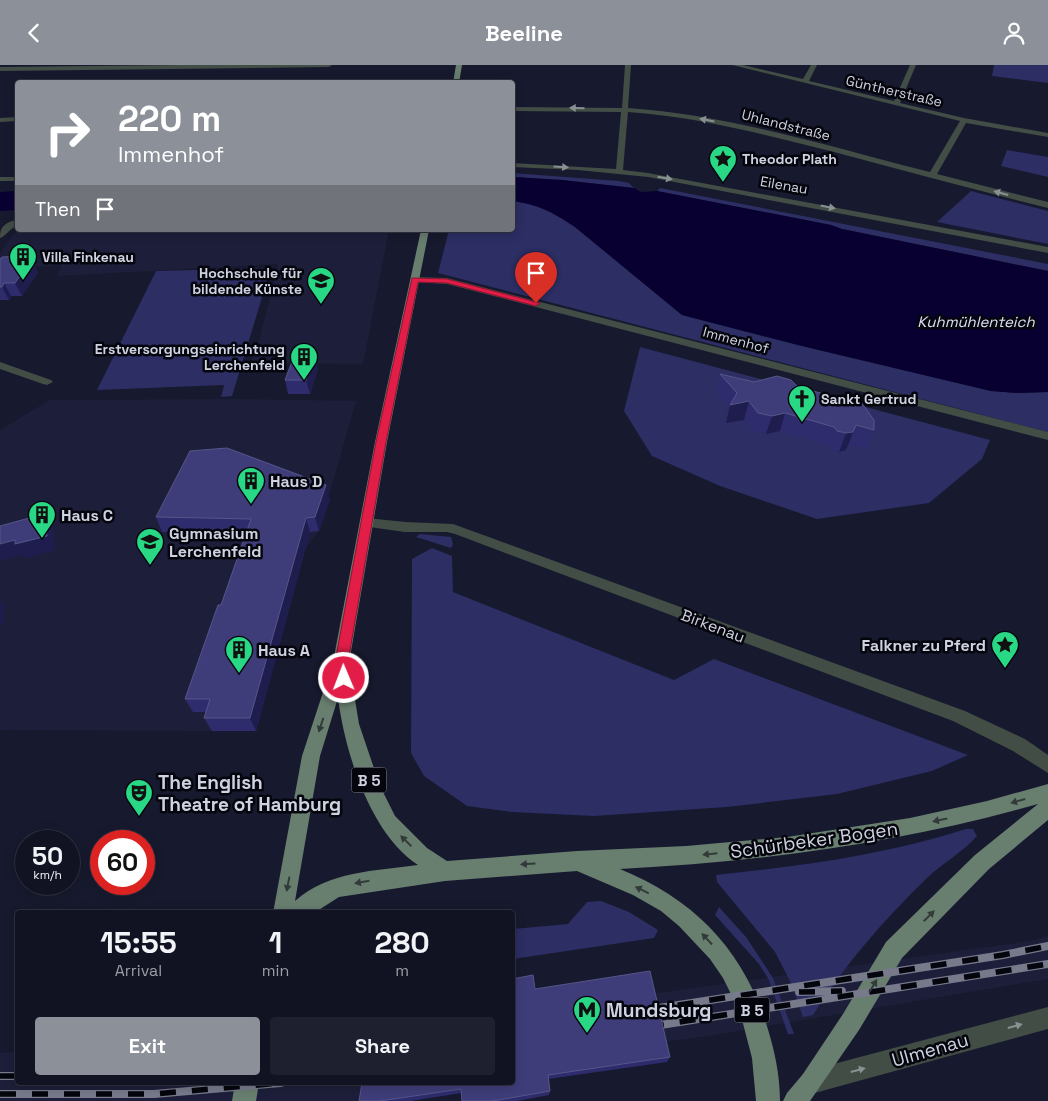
<!DOCTYPE html>
<meta charset="utf-8">
<style>
body{margin:0;font-family:"Space Grotesk",sans-serif;background:#1e202f;color:#f1f3f6;height:100vh;display:flex;flex-direction:column;font-size:19px;white-space:nowrap}
*{box-sizing:border-box;margin:0}
p{font-size:16px;color:#9c9ea5}
.icon{flex:none;width:28px;height:28px;fill:none;stroke:currentColor;stroke-width:2;stroke-linecap:round;stroke-linejoin:round}
.map{position:relative;flex:1;overflow:hidden}
.sheet{position:absolute;left:15px;top:845px;width:500px;height:175px;display:flex;flex-direction:column;background:#111322;border-radius:5px;box-shadow:0 2px 12px #0003,0 0 0 1px #303240}
.sheet>*{flex:none}
.top-card{position:absolute;left:15px;top:15px;width:500px;height:152px;border-radius:5px;box-shadow:0 2px 12px #0003,0 0 0 1px #303240;background:#8c9099;color:#fff;overflow:hidden}
.speed{position:absolute;left:15px;top:765px;display:flex;gap:10px;font-size:25px;font-weight:700;text-align:center}
.speed>*{display:grid;place-content:center;width:65px;height:65px;border-radius:50%;background:#111322;box-shadow:0 2px 12px #0003,0 0 0 1px #303240;line-height:1}
.speed small{font-size:12px;font-weight:400}
.speed .limit{border:8px solid #d22;background:#fff;color:#111}
.pin{position:absolute;display:grid;place-items:center;width:42px;height:42px;color:#fff;margin:-51px -21px;border-radius:50% 50% 50% 0;rotate:-45deg;box-shadow:0 0 5px #0007}
.pin .icon{rotate:45deg}
.me{position:absolute;width:55px;margin:-28px;rotate:359deg;stroke-linejoin:round;filter:drop-shadow(0 0 4px #0008)}
.turn{display:flex;align-items:center;gap:18px;height:105px;padding:0 20px;font-size:22px}
.turn .icon{width:65px;height:65px;stroke-width:2.5}
.turn b{display:block;font-size:35px;line-height:42px}
.then{display:flex;align-items:center;height:48px;padding:0 20px;background:#0003;gap:10px;font-size:19px}
.eta{display:flex;justify-content:space-evenly;align-items:center;height:85px;text-align:center}
.eta b{font-size:30px;font-weight:800;line-height:35px}
.button{display:flex;gap:10px;margin-top:auto;padding:10px 20px}
.button a{flex:1;height:58px;border-radius:5px;background:#8c9099;color:#fff;font-size:20px;font-weight:800;line-height:58px;text-align:center}
.button a+a{background:#1e202f;color:#f1f3f6}
header{display:flex;justify-content:space-between;align-items:center;height:65px;padding:0 20px;background:#8c9099;color:#fff;font-size:22px;font-weight:800}
.map>svg:first-child{display:block}
</style>
<header><svg class="icon" aria-label="back" viewBox="0 0 24 24"><path d="M15 5l-7 7 7 7"/></svg>Beeline<svg class="icon" aria-label="person" viewBox="0 0 24 24"><circle cx="12" cy="8" r="4"/><path d="M4 21q1-7 8-7t8 7"/></svg></header>
<div class="map">
<svg width="1048" height="1036" viewBox="0 0 1048 1036">
<rect width="100%" height="100%" fill="#17192e"/>
<g fill="#1d1f3a">
<path d="M 17,165 L 389,165 L 363,299 L 251,298 L 259,276 L 278,199 L 57,211 L 62,201 L 0,203 L 0,188 Z"/>
<path d="M 238,334 L 356,336 L 319,466 L 305,484 L 256,666 L 0,665 L 0,365 L 50,335 Z"/>
<path d="M 1048,871 L 1048,914 L 708,971 L 663,977 L 652,929 L 1031,876 Z"/>
<path d="M 17,986 L 18,1018 L 366,1018 L 363,1036 L 0,1036 L 0,988 Z"/>
</g>
<g fill="#2c2e64">
<path d="M 994,0 L 1048,0 L 1048,18 L 992,11 Z"/>
<path d="M 1007,85 L 1048,92 L 1048,112 L 1001,101 Z"/>
<path d="M 512,108 L 619,116 L 629,118 L 634,123 L 562,115 L 513,112 Z"/>
<path d="M 660,123 L 1048,199 L 1048,206 L 842,164 L 831,160 L 657,126 Z"/>
<path d="M 971,126 L 1048,146 L 1048,179 L 937,157 Z"/>
<path d="M 513,136 C 540,140 553,147 575,162 L 682,250 L 802,281 L 991,326 L 1017,328 L 1048,327 L 1048,367 L 438,208 L 449,165 L 512,165 Z"/>
<path d="M 271,203 L 232,331 L 221,332 L 224,320 L 97,325 L 156,206 Z"/>
<path d="M 640,282 L 990,375 L 982,394 L 929,438 L 817,454 L 720,421 L 652,391 L 624,346 Z"/>
<path d="M 420,469 L 451,472 L 453,479 L 451,483 L 416,472 Z"/>
<path d="M 432,483 L 452,491 L 453,527 L 674,615 L 714,594 L 968,690 L 932,706 L 837,729 L 727,742 L 594,751 L 512,747 L 467,741 L 424,711 L 411,688 L 412,494 Z"/>
<path d="M 966,764 L 973,764 L 977,771 C 963,787 943,798 927,813 C 884,855 845,899 813,950 L 803,952 L 792,920 L 775,887 L 717,817 L 716,810 C 801,801 885,790 966,764 Z"/>
<path d="M 601,836 L 629,847 L 658,865 L 654,873 L 513,894 L 513,864 L 568,859 L 587,837 Z"/>
<path d="M 719,842 L 746,872 L 773,913 L 794,969 L 788,969 L 769,915 L 759,899 L 715,850 Z"/>
</g>
<g fill="#090032">
<path d="M 513,112 L 562,115 L 634,123 L 641,127 L 657,126 L 831,160 L 842,164 L 1048,206 L 1048,327 L 1017,328 L 991,326 L 802,281 L 682,250 L 575,162 C 552,147 540,140 513,136 Z"/>
<path d="M 17,126 L 17,145 L 0,146 L 0,127 Z"/>
</g>
<g fill="none" stroke-linecap="round" stroke-linejoin="round">
<g fill="#424d45" fill-rule="evenodd">
<path d="M 177,0 L 332,0 L 329,2 L 0,6 L 0,2 Z"/>
<path d="M 625,0 L 631,0 L 628,43 C 731,50 831,82 930,107 L 960,56 L 732,0 L 743,0 L 803,14 L 811,0 L 817,0 L 809,16 L 894,36 L 910,0 L 916,0 L 900,38 L 964,53 L 1048,68 L 1048,72 L 966,58 L 937,109 L 1048,137 L 1048,143 C 976,125 905,106 834,87 C 766,70 699,52 628,47 L 623,105 L 648,108 L 1048,182 L 1048,188 L 648,112 L 578,105 L 512,102 L 512,98 L 616,104 L 621,47 L 512,46 L 512,42 L 622,43 Z"/>
<path d="M 18,52 L 18,56 L 0,57 L 0,53 Z"/>
<rect x="0" y="112" width="18" height="4"/>
<path d="M 18,154 L 18,160 C 9,164 5,172 0,173 C 0,160 6,158 18,154 Z"/>
<path d="M 415,212 L 447,213 L 1048,367 L 1048,375 L 447,219 L 412,217 L 410,215 Z"/>
<path d="M 0,297 L 51,315 L 53,317 L 47,320 L 43,319 L 0,304 Z"/>
<path d="M 367,453 L 405,457 L 453,459 L 965,646 L 1025,674 L 1048,690 L 1048,708 L 1013,686 L 953,656 L 455,469 L 447,467 L 405,467 L 362,461 L 360,458 L 362,455 Z"/>
<path d="M 1048,942 L 1048,964 L 811,1029 L 803,1025 L 799,1017 L 803,1009 L 811,1005 Z"/>
</g>
<g fill="#687e6f" fill-rule="evenodd">
<path d="M 456,0 L 462,0 L 459,18 L 453,18 Z"/>
<path d="M 421,165 L 429,165 L 387,377 L 349,598 L 359,659 L 380,721 L 395,751 L 427,783 L 447,796 L 577,786 L 686,781 L 787,772 L 910,753 L 987,736 L 1048,719 L 1048,755 L 989,804 L 902,893 L 859,965 L 810,1036 L 783,1036 L 787,1028 L 803,1009 L 843,949 L 886,877 L 975,790 L 1038,739 C 902,778 761,797 620,804 C 693,834 741,882 766,958 C 774,983 780,1009 780,1036 L 756,1036 L 752,993 L 740,947 L 723,913 L 710,894 L 679,861 L 661,846 L 633,830 L 577,806 L 445,816 L 339,832 L 314,848 L 273,848 L 302,691 L 333,597 L 375,377 ZM 338,633 C 345,687 370,769 418,800 C 375,806 329,806 295,836 L 320,691 Z"/>
<path d="M 235,1018 L 259,1018 L 256,1036 L 232,1036 Z"/>
</g>
<defs>
<g id="rail">
<path d="M 799,927 L 842,926"/>
<path d="M 646,945 L 1003,890 L 1048,881"/>
<path d="M 648,962 L 1048,899"/>
<path d="M 0,1011 L 18,1011"/>
<path d="M 0,1029 L 154,1029 L 281,1018"/>
</g>
</defs>
<use href="#rail" stroke="#777a8b" stroke-width="8"/>
<use href="#rail" stroke="#05050d" stroke-width="5.5" stroke-dasharray="16" stroke-linecap="butt"/>
</g>
<g fill="#2e2c6d">
<path d="M 0,194 L 25,194 L 38,207 L 22,231 L 11,231 L 9,235 L 0,235 Z"/>
<path d="M 318,303 L 310,329 L 288,329 L 285,315 Z"/>
<path d="M 720,309 L 754,317 L 798,322 L 843,334 L 874,365 L 866,384 L 849,379 L 846,385 L 839,387 L 830,384 L 827,380 L 780,366 L 766,369 L 753,366 L 744,355 L 726,358 L 729,342 L 716,327 Z"/>
<path d="M 330,434 L 319,466 L 310,467 L 256,666 L 212,666 L 204,653 L 206,647 L 193,647 L 185,634 L 221,540 L 246,468 L 162,467 L 156,452 Z"/>
<path d="M 535,924 L 670,992 L 667,997 L 548,1014 L 550,1026 L 549,1030 L 517,1036 L 462,1036 L 462,1028 L 410,1036 L 359,1036 Z"/>
</g>
<g fill="#1e1d4e">
<path d="M 24,191 L 28,200 L 32,194 L 38,207 L 22,231 L 15,218 L 21,194 Z"/>
<path d="M 4,218 L 11,231 L 9,235 L 2,222 Z"/>
<path d="M 315,289 L 318,303 L 310,329 L 306,315 Z"/>
<path d="M 749,336 L 744,355 L 726,358 L 730,340 Z"/>
<path d="M 785,348 L 780,366 L 766,369 L 772,351 Z"/>
<path d="M 856,360 L 846,385 L 839,387 L 846,368 Z"/>
<path d="M 326,420 L 330,434 L 319,466 L 315,452 Z"/>
<path d="M 44,449 L 53,463 L 55,485 L 25,494 L 22,490 L 0,496 L 0,479 Z"/>
<path d="M 306,453 L 310,467 L 256,666 L 250,653 Z"/>
<path d="M 0,535 L 3,538 L 4,559 L 0,560 Z"/>
</g>
<g fill="#3f3d79" stroke="#565589">
<path d="M 24,191 L 21,194 L 32,194 L 15,218 L 4,218 L 2,222 L 0,222 L 0,194 L 2,192 Z"/>
<path d="M 295,289 L 315,289 L 306,315 L 285,315 Z"/>
<path d="M 720,309 L 754,317 L 777,311 L 791,315 L 798,322 L 843,334 L 852,333 L 861,337 L 874,355 L 874,365 L 856,360 L 853,367 L 846,368 L 837,366 L 834,362 L 785,348 L 772,351 L 758,348 L 749,336 L 730,340 L 737,328 Z"/>
<path d="M 227,383 L 326,420 L 315,452 L 306,453 L 250,653 L 204,653 L 210,634 L 185,634 L 218,540 L 221,540 L 251,454 L 156,452 L 190,386 Z"/>
<path d="M 44,449 L 47,471 L 15,479 L 15,475 L 0,479 L 0,461 Z"/>
<path d="M 650,906 L 670,992 L 548,1010 L 550,1026 L 493,1036 L 462,1036 L 461,1024 L 380,1036 L 359,1036 L 362,1018 L 512,1018 L 512,914 L 533,910 L 535,924 Z"/>
</g>
<defs><path id="oneway-solid" d="M-6-.8H1V-3.2L6.5 0L1 3.2V.8H-6Z" transform="scale(1.25)"/></defs>
<g fill="#889092">
<use href="#oneway-solid" transform="translate(577 43) rotate(-179)"/>
<use href="#oneway-solid" transform="translate(707 55) rotate(-169)"/>
<use href="#oneway-solid" transform="translate(561 102) rotate(3)"/>
<use href="#oneway-solid" transform="translate(665 113) rotate(10)"/>
<use href="#oneway-solid" transform="translate(1001 128) rotate(-165)"/>
<use href="#oneway-solid" transform="translate(828 142) rotate(11)"/>
<use href="#oneway-solid" transform="translate(1015 961) rotate(-15)"/>
<use href="#oneway-solid" transform="translate(858 1005) rotate(-15)"/>
</g>
<g fill="#323b39">
<use href="#oneway-solid" transform="translate(321 660) rotate(108)"/>
<use href="#oneway-solid" transform="translate(1018 736) rotate(164)"/>
<use href="#oneway-solid" transform="translate(940 755) rotate(168)"/>
<use href="#oneway-solid" transform="translate(406 776) rotate(-136)"/>
<use href="#oneway-solid" transform="translate(710 789) rotate(174)"/>
<use href="#oneway-solid" transform="translate(528 799) rotate(176)"/>
<use href="#oneway-solid" transform="translate(362 817) rotate(170)"/>
<use href="#oneway-solid" transform="translate(288 819) rotate(101)"/>
<use href="#oneway-solid" transform="translate(642 825) rotate(-154)"/>
<use href="#oneway-solid" transform="translate(929 851) rotate(-45)"/>
<use href="#oneway-solid" transform="translate(707 874) rotate(-133)"/>
<use href="#oneway-solid" transform="translate(873 921) rotate(-59)"/>
</g>
<path fill="#e11d48" stroke="#92132f" d="M 412,213 L 447,214 L 540,238 L 536,241 L 447,218 L 418,217 L 386,377 L 348,597 L 350,613 L 348,617 L 344,618 L 339,617 L 335,597 L 376,377 Z"/>
<defs>
<symbol id="sight-pin" viewBox="-11 -11 22 30"><path d="M0 17L-7.5 6A9.5 9.5 0 1 1 7.5 6Z" fill="#29d885" stroke="#05050d"/><path d="M0-6L1.8-2.2L6-1.7L2.9 1.2L3.7 5.4L0 3.3L-3.7 5.4L-2.9 1.2L-6-1.7L-1.8-2.2Z" fill="#111"/></symbol>
<symbol id="building-pin" viewBox="-11 -11 22 30"><path d="M0 17L-7.5 6A9.5 9.5 0 1 1 7.5 6Z" fill="#29d885" stroke="#05050d"/><path d="M-4-6H4V6H1V3H-1V6H-4ZM-2.5-4.3h1.7v1.8h-1.7ZM.8-4.3h1.7v1.8H.8ZM-2.5-1h1.7V.8h-1.7ZM.8-1h1.7V.8H.8Z" fill="#111"/></symbol>
<symbol id="university-pin" viewBox="-11 -11 22 30"><path d="M0 17L-7.5 6A9.5 9.5 0 1 1 7.5 6Z" fill="#29d885" stroke="#05050d"/><path d="M0-5L7-2L0 1L-7-2ZM-4 1L0 2.5L4 1V4Q0 6-4 4Z" fill="#111"/></symbol>
<symbol id="church-pin" viewBox="-11 -11 22 30"><path d="M0 17L-7.5 6A9.5 9.5 0 1 1 7.5 6Z" fill="#29d885" stroke="#05050d"/><path d="M-1.2-6h2.4v3.5h3.3v2.4h-3.3V6h-2.4V-.1h-3.3v-2.4h3.3Z" fill="#111"/></symbol>
<symbol id="school-pin" viewBox="-11 -11 22 30"><path d="M0 17L-7.5 6A9.5 9.5 0 1 1 7.5 6Z" fill="#29d885" stroke="#05050d"/><path d="M0-5L7-2L0 1L-7-2ZM-4 1L0 2.5L4 1V4Q0 6-4 4Z" fill="#111"/></symbol>
<symbol id="theatre-pin" viewBox="-11 -11 22 30"><path d="M0 17L-7.5 6A9.5 9.5 0 1 1 7.5 6Z" fill="#29d885" stroke="#05050d"/><path d="M-5-5.5Q0-4 5-5.5V0Q5 5 0 6Q-5 5-5 0ZM-3.3-2.5H-1v1.5H-3.3ZM1-2.5H3.3v1.5H1ZM-2.8 1Q0 5.5 2.8 1Z" fill="#111"/></symbol>
<symbol id="metro-pin" viewBox="-11 -11 22 30"><path d="M0 17L-7.5 6A9.5 9.5 0 1 1 7.5 6Z" fill="#29d885" stroke="#05050d"/><path d="M-5.5 5V-5H-3L0 0L3-5H5.5V5H3V-.5L0 4L-3-.5V5Z" fill="#111"/></symbol>
</defs>
<g fill-rule="evenodd">
<use href="#sight-pin" x="707" y="78" width="32" height="43"/>
<use href="#building-pin" x="7" y="176" width="32" height="43"/>
<use href="#university-pin" x="305" y="200" width="32" height="43"/>
<use href="#building-pin" x="288" y="276" width="32" height="43"/>
<use href="#church-pin" x="786" y="318" width="32" height="43"/>
<use href="#building-pin" x="235" y="400" width="32" height="43"/>
<use href="#building-pin" x="26" y="434" width="32" height="43"/>
<use href="#school-pin" x="134" y="461" width="32" height="43"/>
<use href="#sight-pin" x="989" y="564" width="32" height="43"/>
<use href="#building-pin" x="223" y="569" width="32" height="43"/>
<use href="#theatre-pin" x="123" y="712" width="32" height="43"/>
<use href="#metro-pin" x="571" y="929" width="32" height="43"/>
</g>
<g text-anchor="middle" dominant-baseline="central" stroke-width="5" stroke-linejoin="round" paint-order="stroke">
<g font-size="14" fill="#cfd2e0" stroke="#05050d">
<text transform="translate(894 26) rotate(13)">Güntherstraße</text>
<text transform="translate(786 60) rotate(14)">Uhlandstraße</text>
<text transform="translate(784 120) rotate(10)">Eilenau</text>
<text transform="translate(736 275) rotate(15)">Immenhof</text>
</g>
<g font-size="14" font-weight="bold" fill="#cfd2e0" stroke="#05050d" text-anchor="start">
<text x="742" y="94">Theodor Plath</text>
<text x="42" y="192">Villa Finkenau</text>
<text x="302" y="208" text-anchor="end">Hochschule für<tspan x="302" dy="16">bildende Künste</tspan></text>
<text x="285" y="284" text-anchor="end">Erstversorgungseinrichtung<tspan x="285" dy="16">Lerchenfeld</tspan></text>
<text x="821" y="334">Sankt Gertrud</text>
</g>
<g font-size="15" font-style="italic" fill="#dde0f6" stroke="#05050d">
<text x="976" y="256">Kuhmühlenteich</text>
</g>
<g fill="#05050d" stroke="#9294a1" stroke-width="1">
<rect x="351.5" y="702.5" width="35" height="25" rx="4"/>
<rect x="734.5" y="932.5" width="35" height="25" rx="4"/>
</g>
<g font-size="15" font-weight="bold" fill="#cfd2e0">
<text x="369" y="715">B 5</text>
<text x="752" y="945">B 5</text>
</g>
<g font-size="16" font-weight="bold" fill="#cfd2e0" stroke="#05050d" text-anchor="start">
<text x="270" y="416">Haus D</text>
<text x="61" y="450">Haus C</text>
<text x="169" y="468">Gymnasium<tspan x="169" dy="18">Lerchenfeld</tspan></text>
<text x="986" y="580" text-anchor="end">Falkner zu Pferd</text>
<text x="258" y="585">Haus A</text>
</g>
<g font-size="16" fill="#cfd2e0" stroke="#05050d">
<text transform="translate(713 561) rotate(21)">Birkenau</text>
</g>
<g font-size="19" font-weight="bold" fill="#cfd2e0" stroke="#05050d" text-anchor="start">
<text x="158" y="717">The English<tspan x="158" dy="22">Theatre of Hamburg</tspan></text>
<text x="606" y="945">Mundsburg</text>
</g>
<g font-size="19" fill="#cfd2e0" stroke="#05050d">
<text transform="translate(814 775) rotate(-8)">Schürbeker Bogen</text>
<text transform="translate(930 985) rotate(-16)">Ulmenau</text>
</g>
</g>
</svg>
<div class="speed"><div>50<small>km/h</small></div><div class="limit">60</div></div>
<div class="pin" style="left:536px;top:238px;background:#d93025"><svg class="icon" aria-label="arrive" viewBox="0 0 24 24"><path d="M6 21V4h12l-3 4 3 4H6"/></svg></div>
<svg class="me" style="left:344px;top:613px" viewBox="-20 -20 40 40"><circle r="17" fill="#e11d48" stroke="#fff" stroke-width="3"/><path d="M0-11L8 9 0 5-8 9z" fill="#fff"/></svg>
<div class="top-card">
<div class="turn"><svg class="icon" aria-label="right" viewBox="0 0 24 24"><path d="M7 20v-9h11M14 6l5 5-5 5"/></svg><div><b>220 m</b>Immenhof</div></div>
<div class="then">Then<svg class="icon" aria-label="arrive" viewBox="0 0 24 24"><path d="M6 21V4h12l-3 4 3 4H6"/></svg></div>
</div>
<section class="sheet">
<div class="eta">
<div><b>15:55</b><p>Arrival</p></div>
<div><b>1</b><p>min</p></div>
<div><b>280</b><p>m</p></div>
</div>
<div class="button"><a>Exit</a><a>Share</a></div>
</section>
</div>
